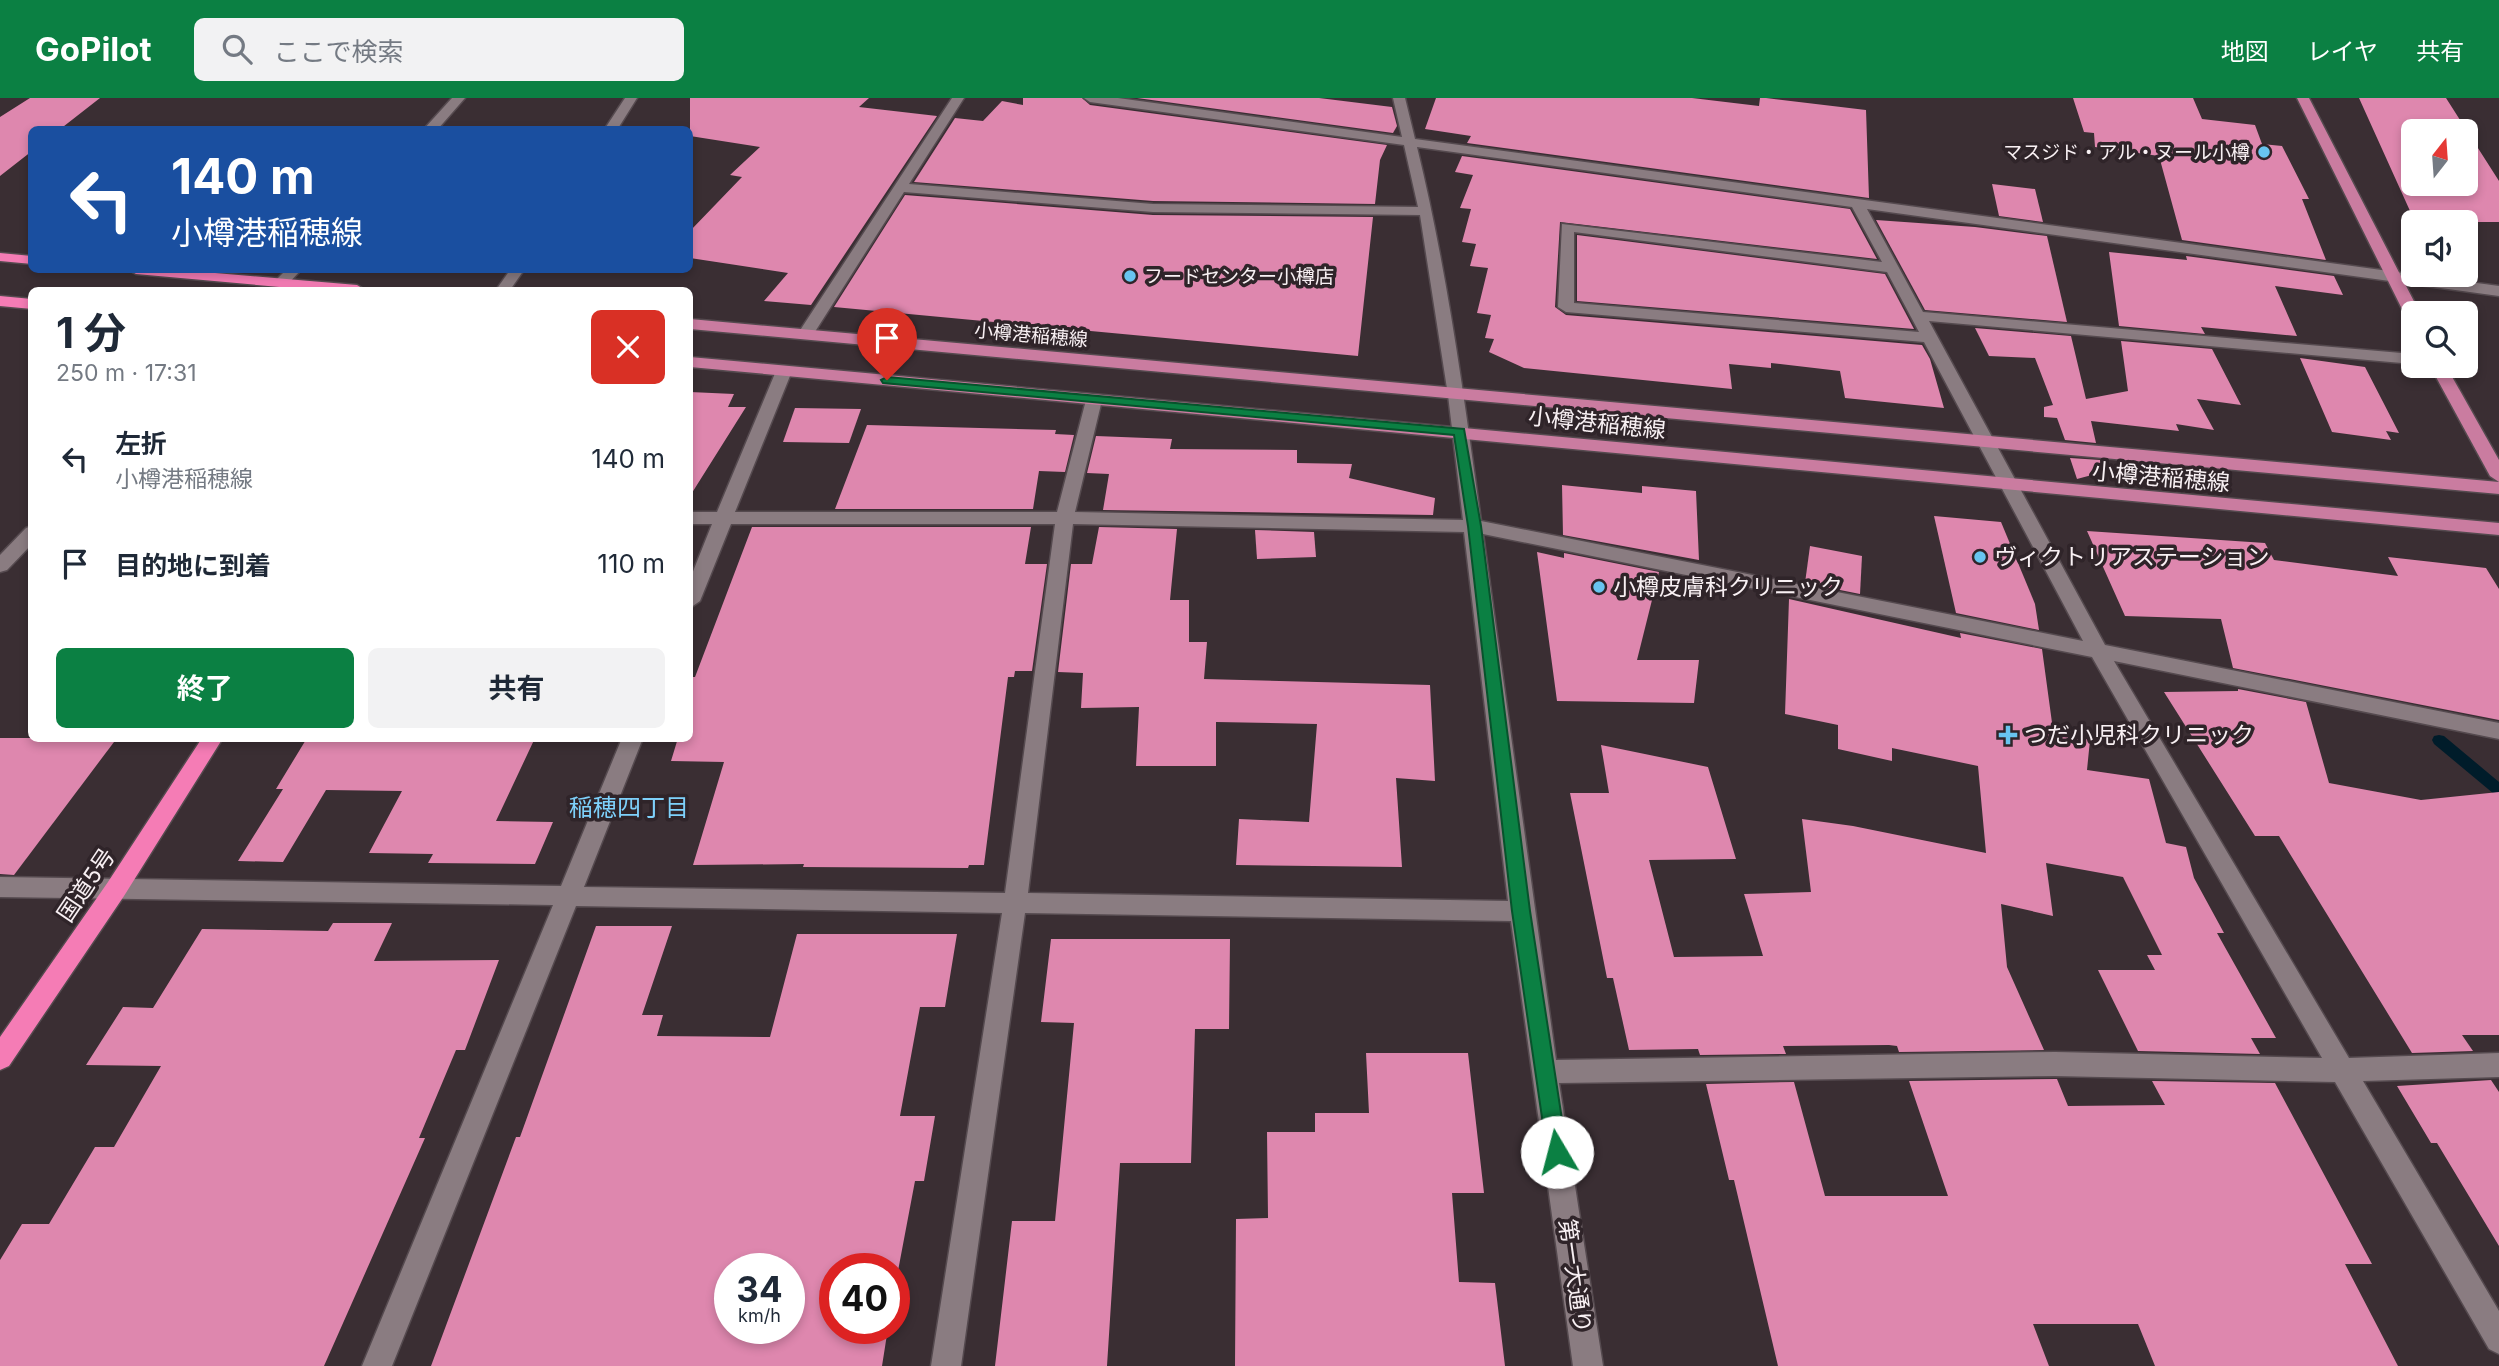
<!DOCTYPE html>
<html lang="ja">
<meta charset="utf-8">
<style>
body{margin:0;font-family:Inter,"Noto Sans JP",sans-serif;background:#f2f2f3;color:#1f2937;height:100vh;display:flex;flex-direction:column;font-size:26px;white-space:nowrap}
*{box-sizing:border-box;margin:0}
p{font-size:23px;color:#747a83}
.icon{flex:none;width:38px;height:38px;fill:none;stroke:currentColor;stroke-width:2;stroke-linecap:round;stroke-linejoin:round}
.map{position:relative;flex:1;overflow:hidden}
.side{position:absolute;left:28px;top:189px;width:665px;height:455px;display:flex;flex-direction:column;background:#fff;border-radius:10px;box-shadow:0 4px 10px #0003}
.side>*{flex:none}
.banner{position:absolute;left:28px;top:28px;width:665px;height:147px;border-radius:10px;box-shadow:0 4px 10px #0003;background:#1a4fa0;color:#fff;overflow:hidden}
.needle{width:46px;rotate:17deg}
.fabs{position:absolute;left:2401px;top:21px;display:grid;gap:14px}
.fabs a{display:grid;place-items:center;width:77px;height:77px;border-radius:10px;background:#fff;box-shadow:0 4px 10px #0003;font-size:35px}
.speed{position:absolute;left:714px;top:1155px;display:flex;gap:14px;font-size:35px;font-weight:700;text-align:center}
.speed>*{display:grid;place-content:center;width:91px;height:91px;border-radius:50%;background:#fff;box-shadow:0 4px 10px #0003;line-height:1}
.speed small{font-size:18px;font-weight:400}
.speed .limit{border:10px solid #d22;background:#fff;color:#111}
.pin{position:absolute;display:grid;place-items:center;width:60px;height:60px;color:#fff;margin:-72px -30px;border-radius:50% 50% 50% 0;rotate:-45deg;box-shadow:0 0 7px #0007}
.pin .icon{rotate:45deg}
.me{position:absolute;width:77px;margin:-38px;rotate:352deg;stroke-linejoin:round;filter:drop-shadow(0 0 5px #0008)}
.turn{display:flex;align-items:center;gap:24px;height:147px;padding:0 28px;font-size:32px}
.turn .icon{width:91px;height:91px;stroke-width:2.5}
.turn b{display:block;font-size:49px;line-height:60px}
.round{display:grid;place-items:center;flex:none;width:74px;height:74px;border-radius:10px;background:#f2f2f3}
.overview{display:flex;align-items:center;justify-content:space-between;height:119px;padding:0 28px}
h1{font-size:42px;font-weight:700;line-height:52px}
.primary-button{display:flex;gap:14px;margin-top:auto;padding:14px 28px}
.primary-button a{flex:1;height:80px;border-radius:10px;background:#0b8043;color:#fff;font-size:28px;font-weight:700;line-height:80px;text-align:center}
.primary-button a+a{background:#f2f2f3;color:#1f2937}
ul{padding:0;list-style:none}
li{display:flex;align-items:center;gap:21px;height:105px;padding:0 28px}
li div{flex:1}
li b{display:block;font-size:26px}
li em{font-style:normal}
header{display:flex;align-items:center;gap:42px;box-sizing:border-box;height:98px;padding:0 35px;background:#0b8043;color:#fff}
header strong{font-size:33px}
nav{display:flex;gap:38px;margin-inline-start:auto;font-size:24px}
.search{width:490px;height:63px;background:#f2f2f3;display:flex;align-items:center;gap:18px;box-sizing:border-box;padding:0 24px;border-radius:10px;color:#747a83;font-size:26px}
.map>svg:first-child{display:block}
</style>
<header>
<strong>GoPilot</strong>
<div class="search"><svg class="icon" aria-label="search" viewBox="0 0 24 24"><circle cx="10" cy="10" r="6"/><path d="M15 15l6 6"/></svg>ここで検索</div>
<nav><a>地図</a><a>レイヤ</a><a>共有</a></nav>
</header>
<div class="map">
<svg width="2499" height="1268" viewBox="0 0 2499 1268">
<rect width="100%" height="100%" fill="#3a2e33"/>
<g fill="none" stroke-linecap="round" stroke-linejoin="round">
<path fill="#001c2a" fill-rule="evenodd" d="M 2439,637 L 2444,638 L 2499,684 L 2499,698 L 2494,696 L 2434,646 L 2432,642 L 2434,638 Z"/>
</g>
<g fill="#de87ae" fill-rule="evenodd">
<path d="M 30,0 L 100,0 L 59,32 L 32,32 L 32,53 L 0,78 L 0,19 Z"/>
<path d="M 690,0 L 869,0 L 859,9 L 937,18 L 811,207 L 764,203 L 788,175 L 690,160 L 690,133 L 742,79 L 730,77 L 760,49 L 690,38 Z"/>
<path d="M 1023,0 L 1082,0 L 1090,7 L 1387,47 L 1380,62 L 1375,106 L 1153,103 L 914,84 L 955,20 L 983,23 L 1002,3 L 1023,7 Z"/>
<path d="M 1137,0 L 1319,0 L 1392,9 L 1397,28 L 1393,35 Z"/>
<path d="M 1436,0 L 1692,0 L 1759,8 L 1760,0 L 1766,0 L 1866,12 L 1869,100 L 1467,45 L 1471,38 L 1425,31 Z"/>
<path d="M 2073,0 L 2193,0 L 2202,21 L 2255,27 L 2262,46 L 2282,48 L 2309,101 L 2302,101 L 2326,162 L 2182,142 L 2159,58 L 2095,49 L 2094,35 L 2084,34 Z"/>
<path d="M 2359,0 L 2446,0 L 2499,83 L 2499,124 L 2415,124 ZM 2413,33 L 2466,33 L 2466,86 L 2413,86 Z"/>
<path d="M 1462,58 L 1850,111 L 1877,161 L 1560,124 L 1555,209 L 1566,217 L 1922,247 L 1930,261 L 1944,310 L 1845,300 L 1840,273 L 1771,265 L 1771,270 L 1729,266 L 1732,291 L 1524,270 L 1489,254 L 1494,241 L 1485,240 L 1491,217 L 1477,215 L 1488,170 L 1470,168 L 1476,146 L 1462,144 L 1471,111 L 1460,110 L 1473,77 L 1455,74 Z"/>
<path d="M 1992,86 L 2035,91 L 2043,124 L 1999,118 Z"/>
<path d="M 905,97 L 1153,117 L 1373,119 L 1358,258 L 834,209 Z"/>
<path d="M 1876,122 L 1975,129 L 2047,138 L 2067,224 L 1925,212 Z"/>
<path d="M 1577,137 L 1885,176 L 1914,231 L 1577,203 Z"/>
<path d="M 2109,154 L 2187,162 L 2186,158 L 2334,178 L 2343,197 L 2275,188 L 2297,238 L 2201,229 L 2205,236 L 2119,228 Z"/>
<path d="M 1975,230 L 2071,238 L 2086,301 L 2128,293 L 2121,243 L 2212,251 L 2241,307 L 2197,301 L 2214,332 L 2176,326 L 2179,333 L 2091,323 L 2096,345 L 2065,342 L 2057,320 L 2044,319 L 2044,309 L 2053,307 L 2035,260 L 1989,258 Z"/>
<path d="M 2300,260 L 2365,269 L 2399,335 L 2386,333 L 2391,342 L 2332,334 Z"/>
<path d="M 690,294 L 734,296 L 728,309 L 746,309 L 690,398 Z"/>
<path d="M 795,310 L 861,311 L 849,345 L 783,344 Z"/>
<path d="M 867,327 L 1056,332 L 1055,336 L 1074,337 L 1065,374 L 1039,373 L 1033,411 L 835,411 Z"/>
<path d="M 1096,338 L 1172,341 L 1170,351 L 1297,352 L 1297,365 L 1352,366 L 1349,380 L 1435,400 L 1433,417 L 1103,412 L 1109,376 L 1087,375 Z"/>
<path d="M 2070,360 L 2100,362 L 2103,374 L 2077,381 Z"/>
<path d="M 1562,387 L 1642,395 L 1642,388 L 1696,393 L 1699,462 L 1563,437 Z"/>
<path d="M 1934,418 L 2001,424 L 2035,506 L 2039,532 L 1956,515 Z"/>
<path d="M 752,429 L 1031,429 L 1025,466 L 1047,466 L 1032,573 L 1015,573 L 1014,579 L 1008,579 L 984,767 L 969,767 L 968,770 L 803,769 L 804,766 L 693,767 L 724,664 L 671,663 L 678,640 L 690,640 L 690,579 L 695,579 Z"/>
<path d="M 1099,429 L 1177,431 L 1170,502 L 1189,502 L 1189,544 L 1207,544 L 1204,581 L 1430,587 L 1435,683 L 1396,680 L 1402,769 L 1236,767 L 1239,721 L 1309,724 L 1317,626 L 1216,624 L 1216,668 L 1136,668 L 1139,609 L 1081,610 L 1083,575 L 1058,574 L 1071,466 L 1092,466 Z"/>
<path d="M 1255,432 L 1314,434 L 1316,459 L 1257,461 Z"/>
<path d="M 2087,433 L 2265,445 L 2274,462 L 2398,478 L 2388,459 L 2486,470 L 2499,491 L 2499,622 L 2233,570 L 2221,521 L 2125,518 Z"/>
<path d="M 1810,448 L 1862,458 L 1860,496 L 1805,485 Z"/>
<path d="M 1537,454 L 1564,460 L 1564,455 L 1659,474 L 1637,562 L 1699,562 L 1694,605 L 1557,603 Z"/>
<path d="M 1789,501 L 1961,540 L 1960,535 L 2042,551 L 2053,632 L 2090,642 L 2087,672 L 2149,681 L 2166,745 L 2186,749 L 2194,780 L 2224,835 L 2217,835 L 2276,940 L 2251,940 L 2260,956 L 2138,953 L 2098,872 L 2155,872 L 2147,857 L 2162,857 L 2123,779 L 2046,765 L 2053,818 L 2001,806 L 2007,869 L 2044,952 L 1899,954 L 1897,948 L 1889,947 L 1783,948 L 1786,956 L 1700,957 L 1698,951 L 1629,952 L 1613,880 L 1607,880 L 1570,695 L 1609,695 L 1601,647 L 1708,669 L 1736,761 L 1649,762 L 1674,859 L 1763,858 L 1744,796 L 1811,794 L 1802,721 L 1853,728 L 1986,755 L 1978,668 L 1892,650 L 1892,663 L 1838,651 L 1838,627 L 1785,616 Z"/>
<path d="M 2238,591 L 2306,604 L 2329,685 L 2421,702 L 2499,694 L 2499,937 L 2462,937 L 2473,953 L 2412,955 L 2279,738 L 2255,738 L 2164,594 L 2238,593 Z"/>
<path d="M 0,640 L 117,640 L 14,777 L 0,776 Z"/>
<path d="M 307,640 L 535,640 L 496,723 L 553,724 L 535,766 L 428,765 L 433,756 L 369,755 L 402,693 L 326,692 L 283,764 L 238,763 L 283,691 L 276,691 Z"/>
<path d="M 333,825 L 392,825 L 374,863 L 499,862 L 465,952 L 456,952 L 419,1040 L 425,1040 L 324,1268 L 0,1268 L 0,1162 L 22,1126 L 49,1126 L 95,1049 L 114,1049 L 161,968 L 86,967 L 123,909 L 153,910 L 202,831 L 328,833 Z"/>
<path d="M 596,828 L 672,828 L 642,917 L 663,917 L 657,938 L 770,939 L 797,836 L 957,836 L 945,909 L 920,909 L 900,1018 L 935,1018 L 924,1083 L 915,1083 L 894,1194 L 894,1171 L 835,1171 L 835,1230 L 888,1230 L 882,1268 L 431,1268 L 516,1039 L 520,1039 ZM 730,1171 L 789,1171 L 789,1230 L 730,1230 Z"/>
<path d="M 1051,841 L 1230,841 L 1229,931 L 1195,931 L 1191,1065 L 1120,1065 L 1107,1268 L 995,1268 L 1012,1123 L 1055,1123 L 1074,925 L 1041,924 Z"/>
<path d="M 1366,955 L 1468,955 L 1484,1095 L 1452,1095 L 1459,1184 L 1495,1185 L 1505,1268 L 1235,1268 L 1236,1121 L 1268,1120 L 1267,1034 L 1315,1034 L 1315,1015 L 1369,1015 Z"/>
<path d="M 2057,981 L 2068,1008 L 2165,1007 L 2152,983 L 2275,985 L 2372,1166 L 2345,1166 L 2398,1268 L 2155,1268 L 2138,1226 L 2033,1226 L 2049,1268 L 1778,1268 L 1734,1082 L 1729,1082 L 1706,986 L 1794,984 L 1825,1098 L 1948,1098 L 1909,983 Z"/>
<path d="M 2491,982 L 2499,994 L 2499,1148 L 2437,1045 L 2431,1045 L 2397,988 Z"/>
</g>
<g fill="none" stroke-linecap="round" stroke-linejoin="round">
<defs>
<g id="minor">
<path d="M 452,0 L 465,0 L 437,32 L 423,32 Z"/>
<path d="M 625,0 L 637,0 L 617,32 L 604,32 Z"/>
<path d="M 952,0 L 964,0 L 909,86 L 1153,106 L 1418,109 L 1404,47 L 1090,4 L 1084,0 L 1118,0 L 1402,39 L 1393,0 L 1405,0 L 1415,41 L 2499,188 L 2499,198 L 1867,111 L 1923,214 L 2413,256 L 2413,266 L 1929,223 L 2105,547 L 2499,625 L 2499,641 L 2114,563 L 2349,960 L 2499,955 L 2499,979 L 2363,983 L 2499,1213 L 2499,1256 L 2489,1251 L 2335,984 L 2055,978 L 1559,985 L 1603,1268 L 1573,1268 L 1511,823 L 1025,815 L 961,1268 L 931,1268 L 1002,815 L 576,808 L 392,1268 L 362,1268 L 553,807 L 0,799 L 0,779 L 561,788 L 622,640 L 643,640 L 584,789 L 1005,795 L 1055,426 L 731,426 L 700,503 L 690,510 L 690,481 L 712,426 L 690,426 L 690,414 L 717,414 L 776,273 L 784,268 L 792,273 L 735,414 L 1057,414 L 1086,302 L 1094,297 L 1102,302 L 1075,414 L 1463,422 L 1448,297 L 1420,117 L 1153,114 L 904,94 L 811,240 L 799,240 L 797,237 ZM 1417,49 L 1852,109 L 1882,164 L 1562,126 L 1558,209 L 1566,214 L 1924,244 L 2083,543 L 1481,423 C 1464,298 1447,172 1417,49 ZM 1574,134 L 1887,174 L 1919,234 L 1574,205 ZM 1073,426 L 1464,434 L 1508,803 L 1028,795 ZM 1483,436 L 2092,559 L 2322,960 L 2055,954 L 1556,962 Z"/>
<path d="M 286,172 L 301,172 L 286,188 L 276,188 L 273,185 Z"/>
<path d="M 510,172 L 524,172 L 510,192 L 496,192 Z"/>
<path d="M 32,428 L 32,446 L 7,472 L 0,474 L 0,457 L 26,430 Z"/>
</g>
<g id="major">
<path d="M 2297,0 L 2309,0 L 2420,215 L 2413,215 L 2413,222 L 2405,217 Z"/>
<path d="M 690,221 L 2499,384 L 2499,396 L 690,231 Z"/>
<path d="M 690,259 L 2499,425 L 2499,437 L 690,269 Z"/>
<path d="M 2430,268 L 2446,268 L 2499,362 L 2499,384 L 2490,378 Z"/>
</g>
<g id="highway">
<path d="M 0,155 L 32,158 L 32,166 L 0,163 Z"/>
<path d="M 129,172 L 180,172 L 357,187 L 365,192 L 313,192 L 136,176 Z"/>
<path d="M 0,198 L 32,201 L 32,211 L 0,208 Z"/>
<path d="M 202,640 L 223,640 L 124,798 L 9,968 L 0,972 L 0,939 L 108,784 Z"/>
</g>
</defs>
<use href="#minor" stroke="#554a4f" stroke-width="3"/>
<use href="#major" stroke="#554a4f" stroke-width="3"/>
<use href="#highway" stroke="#554a4f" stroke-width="3"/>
<use href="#minor" fill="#8a7c81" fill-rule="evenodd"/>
<use href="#major" fill="#ca7ca0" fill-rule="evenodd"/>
<use href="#highway" fill="#f57cb5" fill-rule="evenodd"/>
</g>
<path fill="#0b8043" stroke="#07532c" stroke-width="2" d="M 887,279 L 1464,331 L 1481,428 L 1530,813 L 1567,1054 L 1564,1061 L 1557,1064 L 1550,1061 L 1547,1054 L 1512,813 L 1468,428 L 1454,337 L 883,285 L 881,282 Z"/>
<g fill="#68c4f0" stroke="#2f2429" stroke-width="2.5">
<circle cx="2264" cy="54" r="7"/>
<circle cx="1130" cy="178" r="7"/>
<circle cx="1980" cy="459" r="7"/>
<circle cx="1599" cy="489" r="7"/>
<path d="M2004.5 626.5h7v7h7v7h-7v7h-7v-7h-7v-7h7z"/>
</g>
<g text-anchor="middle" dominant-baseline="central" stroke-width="7" stroke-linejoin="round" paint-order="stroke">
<g font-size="19" fill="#f8f0f3" stroke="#2f2429" text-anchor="end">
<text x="2250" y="54">マスジド・アル・ヌール小樽</text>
<text x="1144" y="178" text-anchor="start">フードセンター小樽店</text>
</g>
<g font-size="19" fill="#f8f0f3" stroke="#2f2429">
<text transform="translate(1031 237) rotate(5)">小樽港稲穂線</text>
</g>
<g font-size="23" fill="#f8f0f3" stroke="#2f2429">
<text transform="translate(1597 325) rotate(6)">小樽港稲穂線</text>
<text transform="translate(2161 379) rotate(5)">小樽港稲穂線</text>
<text transform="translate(86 787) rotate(-56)">国道5号</text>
<text transform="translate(1575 1178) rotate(82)">第一大通り</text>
</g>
<g font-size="23" fill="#f8f0f3" stroke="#2f2429" text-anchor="start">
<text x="1994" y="459">ヴィクトリアステーション</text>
<text x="1613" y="489">小樽皮膚科クリニック</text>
<text x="2024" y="637">つだ小児科クリニック</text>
</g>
<g font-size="24" fill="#7ed1fb" stroke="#2f2429">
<text x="629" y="709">稲穂四丁目</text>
</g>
</g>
</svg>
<div class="fabs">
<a><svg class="needle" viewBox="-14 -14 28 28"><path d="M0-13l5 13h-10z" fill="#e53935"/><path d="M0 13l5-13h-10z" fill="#747a83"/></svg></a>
<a><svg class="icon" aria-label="sound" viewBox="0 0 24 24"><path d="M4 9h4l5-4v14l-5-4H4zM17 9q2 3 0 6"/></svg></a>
<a><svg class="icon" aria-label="search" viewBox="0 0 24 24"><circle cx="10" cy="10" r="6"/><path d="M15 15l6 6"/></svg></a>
</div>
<div class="speed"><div>34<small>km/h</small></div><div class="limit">40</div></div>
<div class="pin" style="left:887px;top:282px;background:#d93025"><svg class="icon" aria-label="arrive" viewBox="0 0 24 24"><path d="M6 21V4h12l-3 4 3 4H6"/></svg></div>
<svg class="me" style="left:1557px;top:1054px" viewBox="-20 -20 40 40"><circle r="19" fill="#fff"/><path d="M0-13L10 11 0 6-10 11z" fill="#0b8043"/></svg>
<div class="banner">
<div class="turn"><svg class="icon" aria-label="left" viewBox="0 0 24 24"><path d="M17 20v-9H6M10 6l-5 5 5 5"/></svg><div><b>140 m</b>小樽港稲穂線</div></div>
</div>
<section class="side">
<div class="overview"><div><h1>1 分</h1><p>250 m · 17:31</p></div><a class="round" style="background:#d93025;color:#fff"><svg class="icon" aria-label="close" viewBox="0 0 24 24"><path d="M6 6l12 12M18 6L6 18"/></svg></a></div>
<ul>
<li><svg class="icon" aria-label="left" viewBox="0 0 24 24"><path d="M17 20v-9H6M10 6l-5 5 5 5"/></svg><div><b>左折</b><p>小樽港稲穂線</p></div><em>140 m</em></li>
<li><svg class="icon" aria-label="arrive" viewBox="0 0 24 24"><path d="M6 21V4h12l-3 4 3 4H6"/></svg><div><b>目的地に到着</b></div><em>110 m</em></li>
</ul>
<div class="primary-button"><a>終了</a><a>共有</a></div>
</section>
</div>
